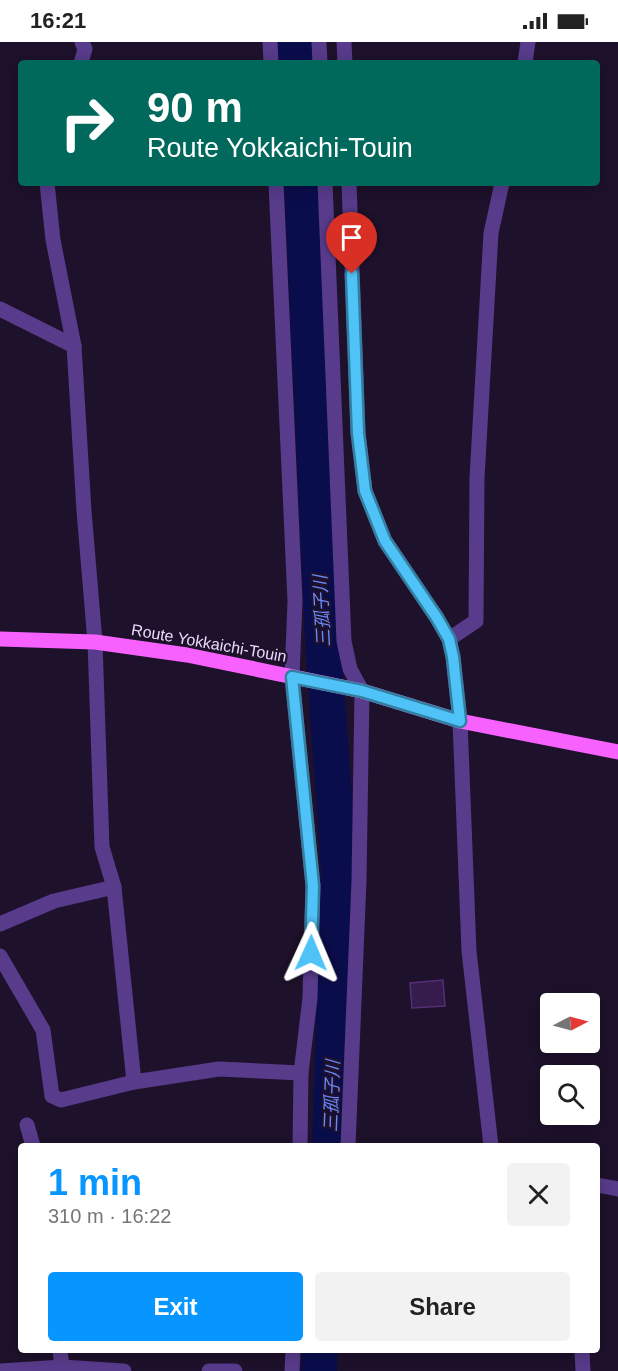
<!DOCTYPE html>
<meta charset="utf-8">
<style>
body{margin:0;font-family:Helvetica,"Noto Sans JP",sans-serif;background:#f2f2f2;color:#222;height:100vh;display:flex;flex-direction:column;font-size:22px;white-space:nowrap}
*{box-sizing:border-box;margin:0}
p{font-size:20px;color:#767676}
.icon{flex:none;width:33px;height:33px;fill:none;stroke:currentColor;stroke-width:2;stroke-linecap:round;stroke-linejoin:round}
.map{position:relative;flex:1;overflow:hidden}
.side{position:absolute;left:18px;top:1101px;width:582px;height:210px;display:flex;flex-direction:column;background:#fff;border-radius:6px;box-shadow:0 3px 15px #0003}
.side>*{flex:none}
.banner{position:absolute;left:18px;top:18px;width:582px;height:126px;border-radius:6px;box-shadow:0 3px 15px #0003;background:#00695c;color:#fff;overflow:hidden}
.needle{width:39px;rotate:84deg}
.buttons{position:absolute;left:540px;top:951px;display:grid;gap:12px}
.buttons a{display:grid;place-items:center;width:60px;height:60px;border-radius:6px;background:#fff;box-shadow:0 3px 15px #0003;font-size:30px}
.pin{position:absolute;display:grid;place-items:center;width:51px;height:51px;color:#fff;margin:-62px -26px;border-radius:50% 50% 50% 0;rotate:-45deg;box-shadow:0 0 6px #0007}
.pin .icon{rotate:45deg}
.me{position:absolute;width:66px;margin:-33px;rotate:1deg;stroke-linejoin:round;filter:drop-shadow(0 0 4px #0008)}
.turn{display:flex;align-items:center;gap:21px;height:126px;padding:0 30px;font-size:27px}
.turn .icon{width:78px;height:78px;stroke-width:2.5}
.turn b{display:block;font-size:42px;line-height:51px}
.round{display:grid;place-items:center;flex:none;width:63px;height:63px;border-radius:6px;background:#f2f2f2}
.head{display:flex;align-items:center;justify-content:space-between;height:102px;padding:0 30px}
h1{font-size:36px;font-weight:800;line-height:45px;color:#0795ff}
.action{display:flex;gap:12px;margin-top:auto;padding:12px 30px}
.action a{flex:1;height:69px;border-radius:6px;background:#0795ff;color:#fff;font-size:24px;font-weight:800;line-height:69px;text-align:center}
.action a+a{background:#f2f2f2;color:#222}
.status{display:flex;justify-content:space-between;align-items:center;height:42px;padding:0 30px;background:#fff;direction:ltr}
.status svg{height:16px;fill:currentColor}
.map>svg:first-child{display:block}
</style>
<div class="status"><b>16:21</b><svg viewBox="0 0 49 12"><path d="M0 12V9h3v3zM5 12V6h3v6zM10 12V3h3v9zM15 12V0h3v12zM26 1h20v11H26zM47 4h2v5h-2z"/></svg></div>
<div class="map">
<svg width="618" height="1329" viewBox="0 0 618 1329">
<rect width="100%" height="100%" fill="#1e112b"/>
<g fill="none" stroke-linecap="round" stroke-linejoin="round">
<g stroke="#0a0d4b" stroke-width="36">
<path d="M 295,0 L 296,21"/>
<path d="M 302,141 L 324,616 L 339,826 L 330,1104"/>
<path d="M 319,1329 L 320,1308"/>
</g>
</g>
<path fill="#361c4c" stroke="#552e79" stroke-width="1.5" d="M 443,938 L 445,964 L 412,966 L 410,941 Z"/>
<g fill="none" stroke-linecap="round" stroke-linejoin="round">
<g stroke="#583b8b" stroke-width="15">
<path d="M 270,0 L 271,21"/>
<path d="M 319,0 L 320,21"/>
<path d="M 344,0 L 345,21"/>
<path d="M 81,21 L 85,7 L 82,0"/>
<path d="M 525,21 L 528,0"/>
<path d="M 47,141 L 53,198 L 74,304 L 84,469 L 95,600 L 102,805 L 114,845 L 134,1040 L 219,1027 L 301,1031 L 300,1104"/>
<path d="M 276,141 L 295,559 L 292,635 L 313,844 L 310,956 L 301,1031"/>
<path d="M 325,141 L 344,599 L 350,627 L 362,649 L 359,839 L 348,1104"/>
<path d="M 349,141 L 358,391 L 365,449 L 385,499 L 437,576 L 449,597 L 453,615 L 460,679 L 469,909 L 491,1104"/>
<path d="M 0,267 L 74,304"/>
<path d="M 449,597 L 476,579 L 477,436 L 491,191 L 502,141"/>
<path d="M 0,882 L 54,859 L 114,845"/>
<path d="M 0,914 L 43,988 L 52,1054 L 61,1058 L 134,1040"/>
<path d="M 27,1083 L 33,1104"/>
<path d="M 597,1143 L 618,1147"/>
<path d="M 60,1308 L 62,1325"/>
<path d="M 582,1308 L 583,1329"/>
<path d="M 0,1329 L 62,1325 L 124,1329"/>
<path d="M 209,1329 L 235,1329"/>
<path d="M 292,1329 L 293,1308"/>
</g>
<path stroke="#f762ff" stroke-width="15" d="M 0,597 L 95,600 L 187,613 L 362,649 L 460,679 L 618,710"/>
</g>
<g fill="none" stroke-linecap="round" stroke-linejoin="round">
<defs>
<path id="route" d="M 311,911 L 313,844 L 292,635 L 362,649 L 460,679 L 453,615 L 449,597 L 437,576 L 385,499 L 365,449 L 358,391 L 352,232"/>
</defs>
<use href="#route" stroke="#337fa1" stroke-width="15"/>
<use href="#route" stroke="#4fc3f7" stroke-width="10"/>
</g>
<g text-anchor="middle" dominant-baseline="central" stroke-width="4.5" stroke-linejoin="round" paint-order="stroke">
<g font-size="16" fill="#ebdbff" stroke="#1e112b">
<text transform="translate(209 601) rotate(10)">Route Yokkaichi-Touin</text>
</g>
<g font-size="18" font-style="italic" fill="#6988ff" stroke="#1e112b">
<text transform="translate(322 569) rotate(-93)">三孤子川</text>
<text transform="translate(332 1054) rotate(-88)">三孤子川</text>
</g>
</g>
</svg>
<div class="buttons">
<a><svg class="needle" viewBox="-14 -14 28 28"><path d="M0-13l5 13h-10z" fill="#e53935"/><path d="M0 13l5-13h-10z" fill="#767676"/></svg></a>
<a><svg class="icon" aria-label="search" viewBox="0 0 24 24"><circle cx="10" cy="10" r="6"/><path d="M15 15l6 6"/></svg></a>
</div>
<div class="pin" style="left:352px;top:232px;background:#d93025"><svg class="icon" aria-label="arrive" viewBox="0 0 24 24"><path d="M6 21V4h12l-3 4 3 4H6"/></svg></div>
<svg class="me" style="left:311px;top:911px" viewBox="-20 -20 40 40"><path d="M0-17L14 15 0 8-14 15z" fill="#4fc3f7" stroke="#fff" stroke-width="4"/></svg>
<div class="banner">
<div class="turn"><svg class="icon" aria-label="right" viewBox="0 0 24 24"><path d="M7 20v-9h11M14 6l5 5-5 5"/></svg><div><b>90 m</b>Route Yokkaichi-Touin</div></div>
</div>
<section class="side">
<div class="head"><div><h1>1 min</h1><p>310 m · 16:22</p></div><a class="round"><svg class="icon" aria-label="close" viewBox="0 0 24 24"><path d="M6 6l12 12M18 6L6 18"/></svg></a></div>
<div class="action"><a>Exit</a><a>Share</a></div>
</section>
</div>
